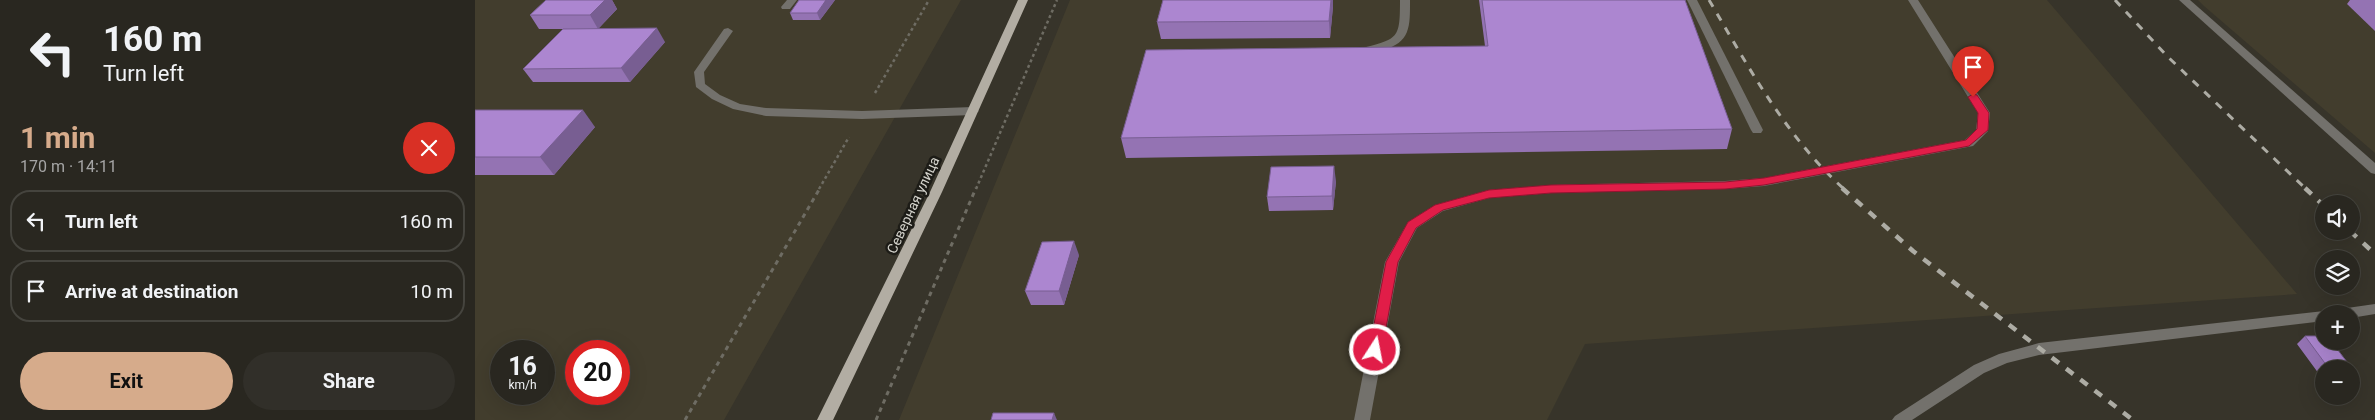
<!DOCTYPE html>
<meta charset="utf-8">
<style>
body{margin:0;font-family:Roboto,sans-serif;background:#312f29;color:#f1f3f6;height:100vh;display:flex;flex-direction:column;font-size:19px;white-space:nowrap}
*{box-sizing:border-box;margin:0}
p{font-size:16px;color:#a5a5a5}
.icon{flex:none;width:28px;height:28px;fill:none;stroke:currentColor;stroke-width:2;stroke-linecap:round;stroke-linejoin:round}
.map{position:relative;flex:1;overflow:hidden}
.panel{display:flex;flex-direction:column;background:#292720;width:475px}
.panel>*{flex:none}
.banner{background:#292720;color:#f1f3f6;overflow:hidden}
.controls{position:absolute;left:1840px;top:195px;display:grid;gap:10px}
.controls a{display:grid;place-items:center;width:45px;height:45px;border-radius:50%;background:#292720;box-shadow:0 5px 20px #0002,0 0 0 1px #45443e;font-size:25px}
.speed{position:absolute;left:15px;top:340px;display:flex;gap:10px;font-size:25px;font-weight:700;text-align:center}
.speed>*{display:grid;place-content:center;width:65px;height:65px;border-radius:50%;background:#292720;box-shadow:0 5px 20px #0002,0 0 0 1px #45443e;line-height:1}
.speed small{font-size:12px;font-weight:400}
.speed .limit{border:8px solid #d22;background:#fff;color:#111}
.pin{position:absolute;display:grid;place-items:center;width:42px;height:42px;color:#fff;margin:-51px -21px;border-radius:50% 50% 50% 0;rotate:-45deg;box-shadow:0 0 5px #0007}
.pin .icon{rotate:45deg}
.me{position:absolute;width:55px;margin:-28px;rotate:11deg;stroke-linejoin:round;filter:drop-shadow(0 0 4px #0008)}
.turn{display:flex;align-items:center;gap:18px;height:105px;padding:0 20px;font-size:22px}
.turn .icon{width:65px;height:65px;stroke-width:2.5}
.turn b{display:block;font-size:35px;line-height:42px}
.round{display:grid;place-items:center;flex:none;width:52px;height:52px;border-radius:26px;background:#312f29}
.overview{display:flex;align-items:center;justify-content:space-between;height:85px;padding:0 20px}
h1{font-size:30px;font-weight:700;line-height:38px;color:#d6ab8b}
.cta{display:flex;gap:10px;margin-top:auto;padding:10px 20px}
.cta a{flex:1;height:58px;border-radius:30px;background:#d6ab8b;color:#111;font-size:20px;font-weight:700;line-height:58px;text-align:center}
.cta a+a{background:#312f29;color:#f1f3f6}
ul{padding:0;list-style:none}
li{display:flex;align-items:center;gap:15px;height:62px;margin:0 10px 8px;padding:0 10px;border:2px solid #45443e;border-radius:20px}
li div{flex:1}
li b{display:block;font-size:19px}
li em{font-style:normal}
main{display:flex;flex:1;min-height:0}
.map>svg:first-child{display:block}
</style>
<main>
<section class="panel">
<div class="banner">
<div class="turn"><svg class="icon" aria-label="left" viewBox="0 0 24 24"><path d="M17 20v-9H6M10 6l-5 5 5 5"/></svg><div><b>160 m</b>Turn left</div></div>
</div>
<div class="overview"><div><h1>1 min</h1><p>170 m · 14:11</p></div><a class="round" style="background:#d93025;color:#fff"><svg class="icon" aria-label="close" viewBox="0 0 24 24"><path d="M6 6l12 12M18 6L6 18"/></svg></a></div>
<ul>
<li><svg class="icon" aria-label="left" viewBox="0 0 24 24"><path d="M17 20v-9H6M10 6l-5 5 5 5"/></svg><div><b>Turn left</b></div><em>160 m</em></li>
<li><svg class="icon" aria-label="arrive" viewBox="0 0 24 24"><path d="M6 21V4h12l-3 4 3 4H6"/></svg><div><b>Arrive at destination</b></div><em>10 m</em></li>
</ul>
<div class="cta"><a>Exit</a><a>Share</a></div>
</section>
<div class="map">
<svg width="1900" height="420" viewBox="0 0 1900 420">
<rect width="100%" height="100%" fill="#37342a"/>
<g fill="#423d2d" fill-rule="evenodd">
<path d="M 0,0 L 486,0 L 249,420 L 0,420 ZM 26,351 L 69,351 L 69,394 L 26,394 ZM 101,351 L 144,351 L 144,394 L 101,394 Z"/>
<path d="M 595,0 L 1572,0 L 1822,294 L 1110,344 L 1072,420 L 424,420 Z"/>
<path d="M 1723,0 L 1900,0 L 1900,153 L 1729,6 Z"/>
</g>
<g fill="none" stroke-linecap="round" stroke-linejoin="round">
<g stroke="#6e6c63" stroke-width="2.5" stroke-dasharray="3 3" stroke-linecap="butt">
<path d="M 400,93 L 454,0"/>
<path d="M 344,189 L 374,137"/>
<path d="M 501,189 L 582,0"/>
</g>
<g stroke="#6e6c63" stroke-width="3" stroke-dasharray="4.5 4.5" stroke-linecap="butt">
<path d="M 210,420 L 345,188"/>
<path d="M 401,420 L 501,188"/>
</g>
<g fill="#73716c" fill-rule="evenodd">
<path d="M 312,0 L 322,0 L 315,9 L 307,9 L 306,7 Z"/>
<path d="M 925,0 L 935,0 C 935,26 936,43 907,50 C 901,52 894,54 887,52 L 887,48 C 924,39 925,38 925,0 Z"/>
<path d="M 1212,0 L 1222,0 L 1288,130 L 1286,133 L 1278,133 L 1276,130 Z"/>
<path d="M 1433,0 L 1443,0 L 1515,113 L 1513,131 L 1498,146 L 1289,186 L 1250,189 L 1076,193 L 1014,198 L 968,211 L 942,228 L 924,262 L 895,420 L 879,420 L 910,262 L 933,222 L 960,205 L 1014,190 L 1076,185 L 1250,181 L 1289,178 L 1490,140 L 1501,130 L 1503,113 Z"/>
<path d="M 1704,0 L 1715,0 L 1900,163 L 1900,174 L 1896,173 Z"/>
<path d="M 253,28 L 258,31 L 229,72 L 230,84 L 245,95 L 265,104 L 291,108 L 387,111 L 498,107 L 504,111 L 498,115 L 387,119 L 291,116 L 258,109 L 237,99 L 221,87 L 219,72 L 249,29 Z"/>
<path d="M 1900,304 L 1900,314 L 1876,318 L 1876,314 L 1858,314 L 1860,310 L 1865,309 Z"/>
<path d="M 1849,311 L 1855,314 L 1849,314 L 1849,321 L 1564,355 L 1532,363 L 1509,373 L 1437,420 L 1417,420 L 1420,416 L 1499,365 L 1524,354 L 1564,343 Z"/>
</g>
<path fill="#b2ada3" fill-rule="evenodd" d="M 543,0 L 553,0 L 467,192 L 358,420 L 342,420 L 455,192 Z"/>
<g stroke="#adaca4" stroke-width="3" stroke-dasharray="8 8" stroke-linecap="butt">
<path d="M 1234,0 C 1273,66 1311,137 1369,189"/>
<path d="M 1640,0 L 1692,56 L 1831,189"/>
</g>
<g stroke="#adaca4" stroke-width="4.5" stroke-dasharray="9 9" stroke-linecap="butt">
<path d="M 1367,188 L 1438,251 L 1658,420"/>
<path d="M 1830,188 L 1849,206"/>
<path d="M 1875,231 L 1900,254"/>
</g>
</g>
<g fill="#9473b3">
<path d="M 71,0 L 137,0 L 142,9 L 123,29 L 64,29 L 55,15 Z"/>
<path d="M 360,0 L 345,20 L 318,20 L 315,13 Z"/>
<path d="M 688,0 L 858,0 L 858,6 L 855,38 L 686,39 L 682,22 Z"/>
<path d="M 1004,0 L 1210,0 L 1257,129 L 1252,149 L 651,158 L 646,138 L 1010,46 Z"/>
<path d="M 1875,0 L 1900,0 L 1900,31 L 1872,4 Z"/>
<path d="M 190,42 L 155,82 L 58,82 L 48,69 Z"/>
<path d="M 0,110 L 120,127 L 79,175 L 0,175 Z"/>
<path d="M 861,181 L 858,210 L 794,211 L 792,197 Z"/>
<path d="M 604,255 L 589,305 L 556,305 L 550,291 Z"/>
<path d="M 1830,336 L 1875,366 L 1873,369 L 1849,369 L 1849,374 L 1844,374 L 1822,344 Z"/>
</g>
<g fill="#785e92">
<path d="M 130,0 L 137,0 L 142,9 L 123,29 L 115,15 Z"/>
<path d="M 351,0 L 360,0 L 345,20 L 342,13 Z"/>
<path d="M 856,0 L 858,0 L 858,6 L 855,38 L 854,21 Z"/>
<path d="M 182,28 L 190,42 L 155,82 L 146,68 Z"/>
<path d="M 108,110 L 120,127 L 79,175 L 65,157 Z"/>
<path d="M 859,166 L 861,181 L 858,210 L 857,196 Z"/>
<path d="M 599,241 L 604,255 L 589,305 L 584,291 Z"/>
<path d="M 579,413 L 582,420 L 577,420 Z"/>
</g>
<g fill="#ac86d0" stroke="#785e92">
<path d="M 71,0 L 130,0 L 115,15 L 55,15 Z"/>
<path d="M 324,0 L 351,0 L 342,13 L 315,13 Z"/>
<path d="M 688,0 L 856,0 L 854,21 L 682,22 Z"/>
<path d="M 1007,0 L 1210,0 L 1257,129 L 646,138 L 671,50 L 1013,46 Z"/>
<path d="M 182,28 L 146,68 L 48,69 L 88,29 Z"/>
<path d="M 0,110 L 108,110 L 65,157 L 0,157 Z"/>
<path d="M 859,166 L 857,196 L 792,197 L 796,167 Z"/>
<path d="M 599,241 L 584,291 L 550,291 L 567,242 Z"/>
<path d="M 1830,336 L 1849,336 L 1849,341 L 1856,341 L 1875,366 L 1852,366 Z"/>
<path d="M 518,413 L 579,413 L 577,420 L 516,420 Z"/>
</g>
<path fill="#e11d48" stroke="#92132f" d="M 1498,94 L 1502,95 L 1514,113 L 1513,130 L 1494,146 L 1289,185 L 1250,189 L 1076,193 L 1014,198 L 968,210 L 941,228 L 923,262 L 907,350 L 900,355 L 894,350 L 911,262 L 933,222 L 960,205 L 1014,190 L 1076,185 L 1250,182 L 1289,178 L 1491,140 L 1502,129 L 1503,113 L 1493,97 Z"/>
<g text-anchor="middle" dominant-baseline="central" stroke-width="5" stroke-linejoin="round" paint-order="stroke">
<g font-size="14" fill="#d5d4cd" stroke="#1d1c17">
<text transform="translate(438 205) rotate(-65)">Северная улица</text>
</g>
</g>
</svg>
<div class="controls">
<a><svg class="icon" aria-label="sound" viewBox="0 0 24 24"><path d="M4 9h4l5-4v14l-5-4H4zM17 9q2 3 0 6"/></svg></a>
<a><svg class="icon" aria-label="layers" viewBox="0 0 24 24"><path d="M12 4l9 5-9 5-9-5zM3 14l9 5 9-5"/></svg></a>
<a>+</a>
<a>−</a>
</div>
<div class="speed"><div>16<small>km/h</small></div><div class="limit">20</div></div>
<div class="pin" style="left:1498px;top:97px;background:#d93025"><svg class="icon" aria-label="arrive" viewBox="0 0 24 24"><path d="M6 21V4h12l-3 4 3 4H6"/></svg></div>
<svg class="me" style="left:900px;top:350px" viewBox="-20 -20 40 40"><circle r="17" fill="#e11d48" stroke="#fff" stroke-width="3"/><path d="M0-11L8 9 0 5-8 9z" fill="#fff"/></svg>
</div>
</main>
